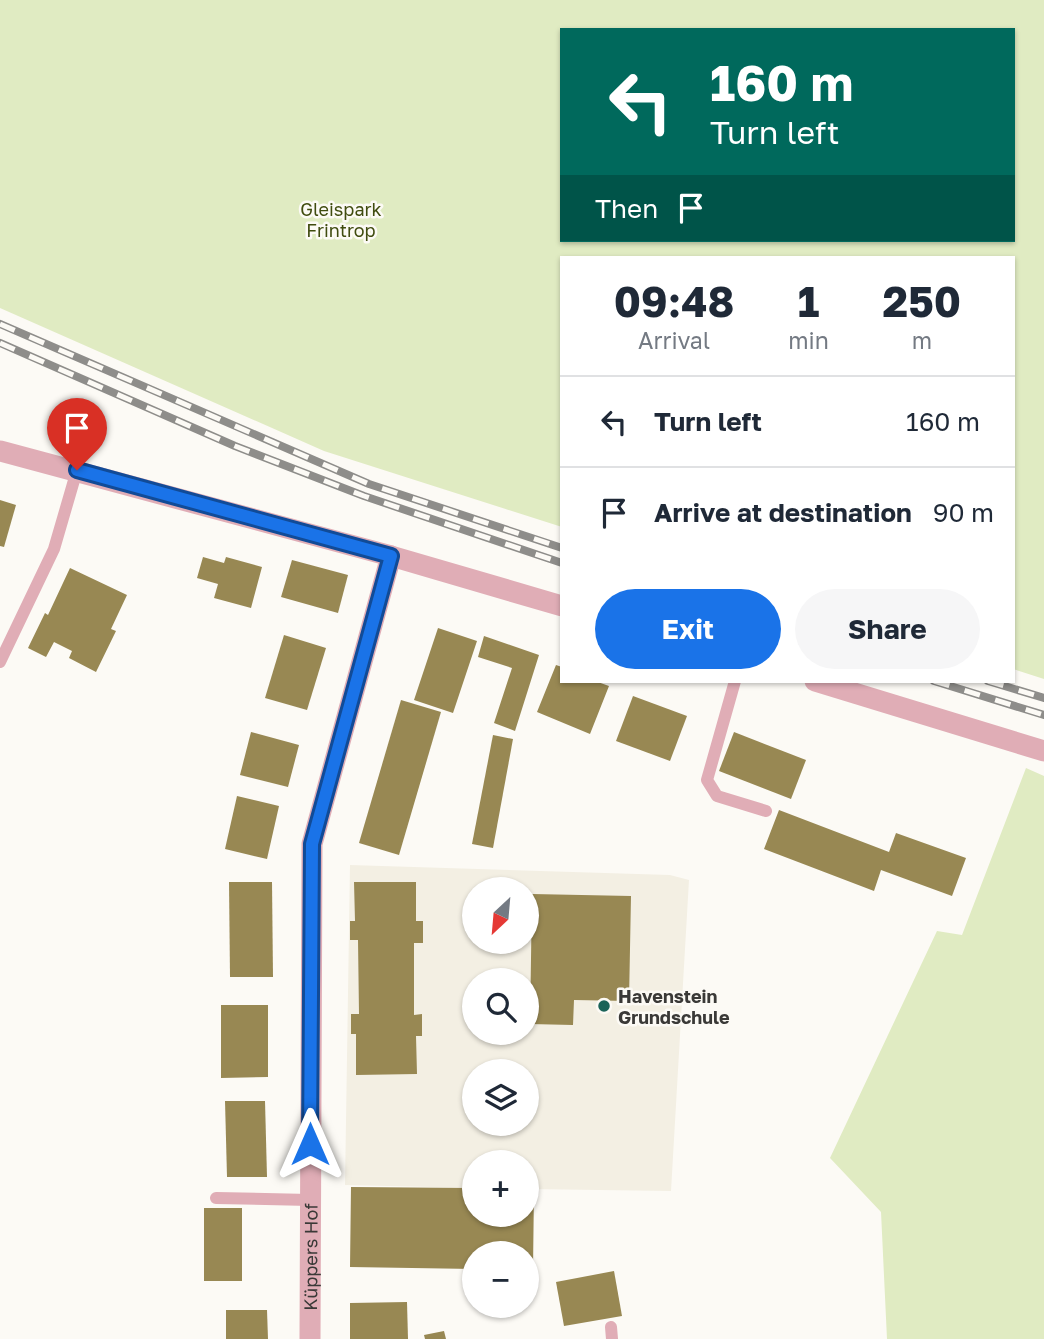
<!DOCTYPE html>
<meta charset="utf-8">
<style>
body{margin:0;font-family:"Golos Text",sans-serif;background:#f6f6f7;color:#1f2937;height:100vh;display:flex;flex-direction:column;font-size:26px;white-space:nowrap}
*{box-sizing:border-box;margin:0}
p{font-size:23px;color:#747a83}
.icon{flex:none;width:38px;height:38px;fill:none;stroke:currentColor;stroke-width:2;stroke-linecap:round;stroke-linejoin:round}
.map{position:relative;flex:1;overflow:hidden}
.details{position:absolute;left:560px;top:256px;width:455px;height:427px;display:flex;flex-direction:column;background:#fff;border-radius:0px;box-shadow:0 2px 5px #0004}
.details>*{flex:none}
.guide{position:absolute;left:560px;top:28px;width:455px;height:214px;border-radius:0px;box-shadow:0 2px 5px #0004;background:#00695c;color:#fff;overflow:hidden}
.needle{width:46px;rotate:206deg}
.fabs{position:absolute;left:462px;top:877px;display:grid;gap:14px}
.fabs a{display:grid;place-items:center;width:77px;height:77px;border-radius:50%;background:#fff;box-shadow:0 2px 5px #0004;font-size:35px}
.pin{position:absolute;display:grid;place-items:center;width:60px;height:60px;color:#fff;margin:-72px -30px;border-radius:50% 50% 50% 0;rotate:-45deg;box-shadow:0 0 7px #0007}
.pin .icon{rotate:45deg}
.me{position:absolute;width:77px;margin:-38px;rotate:0deg;stroke-linejoin:round;filter:drop-shadow(0 0 5px #0008)}
.turn{display:flex;align-items:center;gap:24px;height:147px;padding:0 35px;font-size:32px}
.turn .icon{width:91px;height:91px;stroke-width:2.5}
.turn b{display:block;font-size:49px;line-height:60px}
.then{display:flex;align-items:center;height:66px;padding:0 35px;background:#0003;gap:14px;font-size:26px}
.eta{display:flex;justify-content:space-evenly;align-items:center;height:119px;text-align:center}
.eta b{font-size:42px;font-weight:700;line-height:49px}
.cta{display:flex;gap:14px;margin-top:auto;padding:14px 35px}
.cta a{flex:1;height:80px;border-radius:42px;background:#1a73e8;color:#fff;font-size:28px;font-weight:700;line-height:80px;text-align:center}
.cta a+a{background:#f6f6f7;color:#1f2937}
ul{padding:0;list-style:none}
li{display:flex;align-items:center;gap:21px;height:91px;padding:0 35px;border-top:2px solid #e0e1e3}
li div{flex:1}
li b{display:block;font-size:26px}
li em{font-style:normal}
.map>svg:first-child{display:block}
</style>
<div class="map">
<svg width="1044" height="1339" viewBox="0 0 1044 1339">
<rect width="100%" height="100%" fill="#fcfaf5"/>
<path fill="#f3efe3" fill-rule="evenodd" d="M 350,865 L 670,875 L 689,880 L 671,1191 L 527,1189 L 527,1162 L 474,1162 L 474,1188 L 345,1185 ZM 474,889 L 527,889 L 527,942 L 474,942 ZM 474,980 L 527,980 L 527,1032 L 474,1032 ZM 474,1071 L 527,1071 L 527,1124 L 474,1124 Z"/>
<g fill="#e0ebc2" fill-rule="evenodd">
<path d="M 0,0 L 1044,0 L 1044,679 L 1013,669 L 1013,257 L 562,257 L 562,527 L 324,451 L 0,308 ZM 562,30 L 1013,30 L 1013,240 L 562,240 Z"/>
<path d="M 1026,768 L 1044,776 L 1044,1339 L 887,1339 L 881,1212 L 830,1158 L 937,931 L 962,935 Z"/>
</g>
<g fill="#988853">
<path d="M 0,500 L 16,505 L 4,547 L 0,546 Z"/>
<path d="M 203,557 L 224,563 L 226,557 L 262,567 L 251,608 L 214,598 L 218,584 L 197,578 Z"/>
<path d="M 292,560 L 348,575 L 338,613 L 281,597 Z"/>
<path d="M 70,568 L 127,595 L 111,629 L 116,631 L 96,672 L 69,658 L 72,651 L 54,642 L 46,657 L 28,648 L 45,613 L 48,615 Z"/>
<path d="M 438,628 L 477,641 L 453,713 L 414,700 Z"/>
<path d="M 284,635 L 326,648 L 307,710 L 265,698 Z"/>
<path d="M 484,636 L 539,655 L 515,731 L 494,723 L 512,668 L 478,657 Z"/>
<path d="M 556,665 L 562,667 L 562,681 L 595,681 L 609,686 L 590,734 L 537,712 Z"/>
<path d="M 633,696 L 687,716 L 670,761 L 616,741 Z"/>
<path d="M 401,700 L 441,712 L 399,855 L 359,843 Z"/>
<path d="M 251,732 L 299,745 L 288,787 L 240,775 Z"/>
<path d="M 734,732 L 806,760 L 791,799 L 719,771 Z"/>
<path d="M 493,735 L 513,739 L 493,848 L 472,844 Z"/>
<path d="M 237,796 L 279,806 L 267,859 L 225,849 Z"/>
<path d="M 779,810 L 889,852 L 896,833 L 966,858 L 952,896 L 881,870 L 874,891 L 764,849 Z"/>
<path d="M 229,882 L 272,882 L 273,977 L 230,977 Z"/>
<path d="M 354,882 L 416,882 L 416,921 L 423,921 L 423,943 L 414,943 L 414,1015 L 422,1014 L 422,1036 L 416,1036 L 417,1074 L 356,1075 L 356,1034 L 351,1034 L 351,1014 L 359,1014 L 358,940 L 350,940 L 350,921 L 355,921 Z"/>
<path d="M 532,894 L 631,896 L 629,1001 L 574,1000 L 573,1025 L 530,1024 Z"/>
<path d="M 221,1005 L 268,1005 L 268,1077 L 221,1078 Z"/>
<path d="M 225,1101 L 265,1101 L 267,1177 L 227,1177 Z"/>
<path d="M 351,1187 L 474,1188 L 474,1214 L 527,1214 L 527,1189 L 534,1189 L 533,1269 L 527,1269 L 527,1253 L 474,1253 L 474,1269 L 350,1267 Z"/>
<rect x="204" y="1208" width="38" height="73"/>
<path d="M 614,1271 L 622,1316 L 564,1326 L 556,1282 Z"/>
<path d="M 407,1302 L 408,1339 L 350,1339 L 350,1303 Z"/>
<path d="M 226,1310 L 267,1310 L 268,1339 L 226,1339 Z"/>
<path d="M 444,1331 L 446,1339 L 425,1339 L 424,1335 Z"/>
</g>
<g fill="none" stroke-linecap="round" stroke-linejoin="round">
<g stroke="#e0adb6" stroke-width="12">
<path d="M 0,662 L 54,549 L 77,470"/>
<path d="M 735,681 L 707,780 L 717,796 L 766,811"/>
<path d="M 216,1198 L 310,1200"/>
<path d="M 611,1327 L 612,1339"/>
</g>
<g stroke="#e0adb6" stroke-width="21">
<path d="M 0,451 L 391,556 L 562,606"/>
<path d="M 815,681 L 1044,751"/>
<path id="s1" d="M 310,1339 L 312,844 L 391,556"/>
</g>
<defs>
<g id="rail">
<path d="M 0,324 L 369,484 L 562,548"/>
<path d="M 0,343 L 235,446 L 364,496 L 562,563"/>
<path d="M 934,681 L 1044,715"/>
<path d="M 988,681 L 1044,698"/>
</g>
</defs>
<use href="#rail" stroke="#8e8d8a" stroke-width="8"/>
<use href="#rail" stroke="#fcfaf5" stroke-width="5" stroke-dasharray="16" stroke-linecap="butt"/>
</g>
<g fill="none" stroke-linecap="round" stroke-linejoin="round">
<defs>
<path id="route" d="M 77,470 L 391,556 L 312,844 L 310,1144"/>
</defs>
<use href="#route" stroke="#114b97" stroke-width="18"/>
<use href="#route" stroke="#1a73e8" stroke-width="12"/>
</g>
<circle fill="#1a6358" stroke="#fcfaf5" stroke-width="2.5" cx="604" cy="1006" r="7"/>
<g text-anchor="middle" dominant-baseline="central" stroke-width="5" stroke-linejoin="round" paint-order="stroke">
<g font-size="18" fill="#404c0f" stroke="#fcfaf5">
<text x="341" y="209">Gleispark<tspan x="341" dy="21">Frintrop</tspan></text>
</g>
<g font-size="18" font-weight="bold" fill="#3a3937" stroke="#fcfaf5" text-anchor="start">
<text x="618" y="996">Havenstein<tspan x="618" dy="21">Grundschule</tspan></text>
</g>
<g font-size="18" fill="#3a3937" stroke="#fcfaf5">
<text stroke="none"><textPath href="#s1" startOffset="82">Küppers Hof</textPath></text>
</g>
</g>
</svg>
<div class="fabs">
<a><svg class="needle" viewBox="-14 -14 28 28"><path d="M0-13l5 13h-10z" fill="#e53935"/><path d="M0 13l5-13h-10z" fill="#747a83"/></svg></a>
<a><svg class="icon" aria-label="search" viewBox="0 0 24 24"><circle cx="10" cy="10" r="6"/><path d="M15 15l6 6"/></svg></a>
<a><svg class="icon" aria-label="layers" viewBox="0 0 24 24"><path d="M12 4l9 5-9 5-9-5zM3 14l9 5 9-5"/></svg></a>
<a>+</a>
<a>−</a>
</div>
<div class="pin" style="left:77px;top:470px;background:#d93025"><svg class="icon" aria-label="arrive" viewBox="0 0 24 24"><path d="M6 21V4h12l-3 4 3 4H6"/></svg></div>
<svg class="me" style="left:310px;top:1144px" viewBox="-20 -20 40 40"><path d="M0-17L14 15 0 8-14 15z" fill="#1a73e8" stroke="#fff" stroke-width="4"/></svg>
<div class="guide">
<div class="turn"><svg class="icon" aria-label="left" viewBox="0 0 24 24"><path d="M17 20v-9H6M10 6l-5 5 5 5"/></svg><div><b>160 m</b>Turn left</div></div>
<div class="then">Then<svg class="icon" aria-label="arrive" viewBox="0 0 24 24"><path d="M6 21V4h12l-3 4 3 4H6"/></svg></div>
</div>
<section class="details">
<div class="eta">
<div><b>09:48</b><p>Arrival</p></div>
<div><b>1</b><p>min</p></div>
<div><b>250</b><p>m</p></div>
</div>
<ul>
<li><svg class="icon" aria-label="left" viewBox="0 0 24 24"><path d="M17 20v-9H6M10 6l-5 5 5 5"/></svg><div><b>Turn left</b></div><em>160 m</em></li>
<li><svg class="icon" aria-label="arrive" viewBox="0 0 24 24"><path d="M6 21V4h12l-3 4 3 4H6"/></svg><div><b>Arrive at destination</b></div><em>90 m</em></li>
</ul>
<div class="cta"><a>Exit</a><a>Share</a></div>
</section>
</div>
